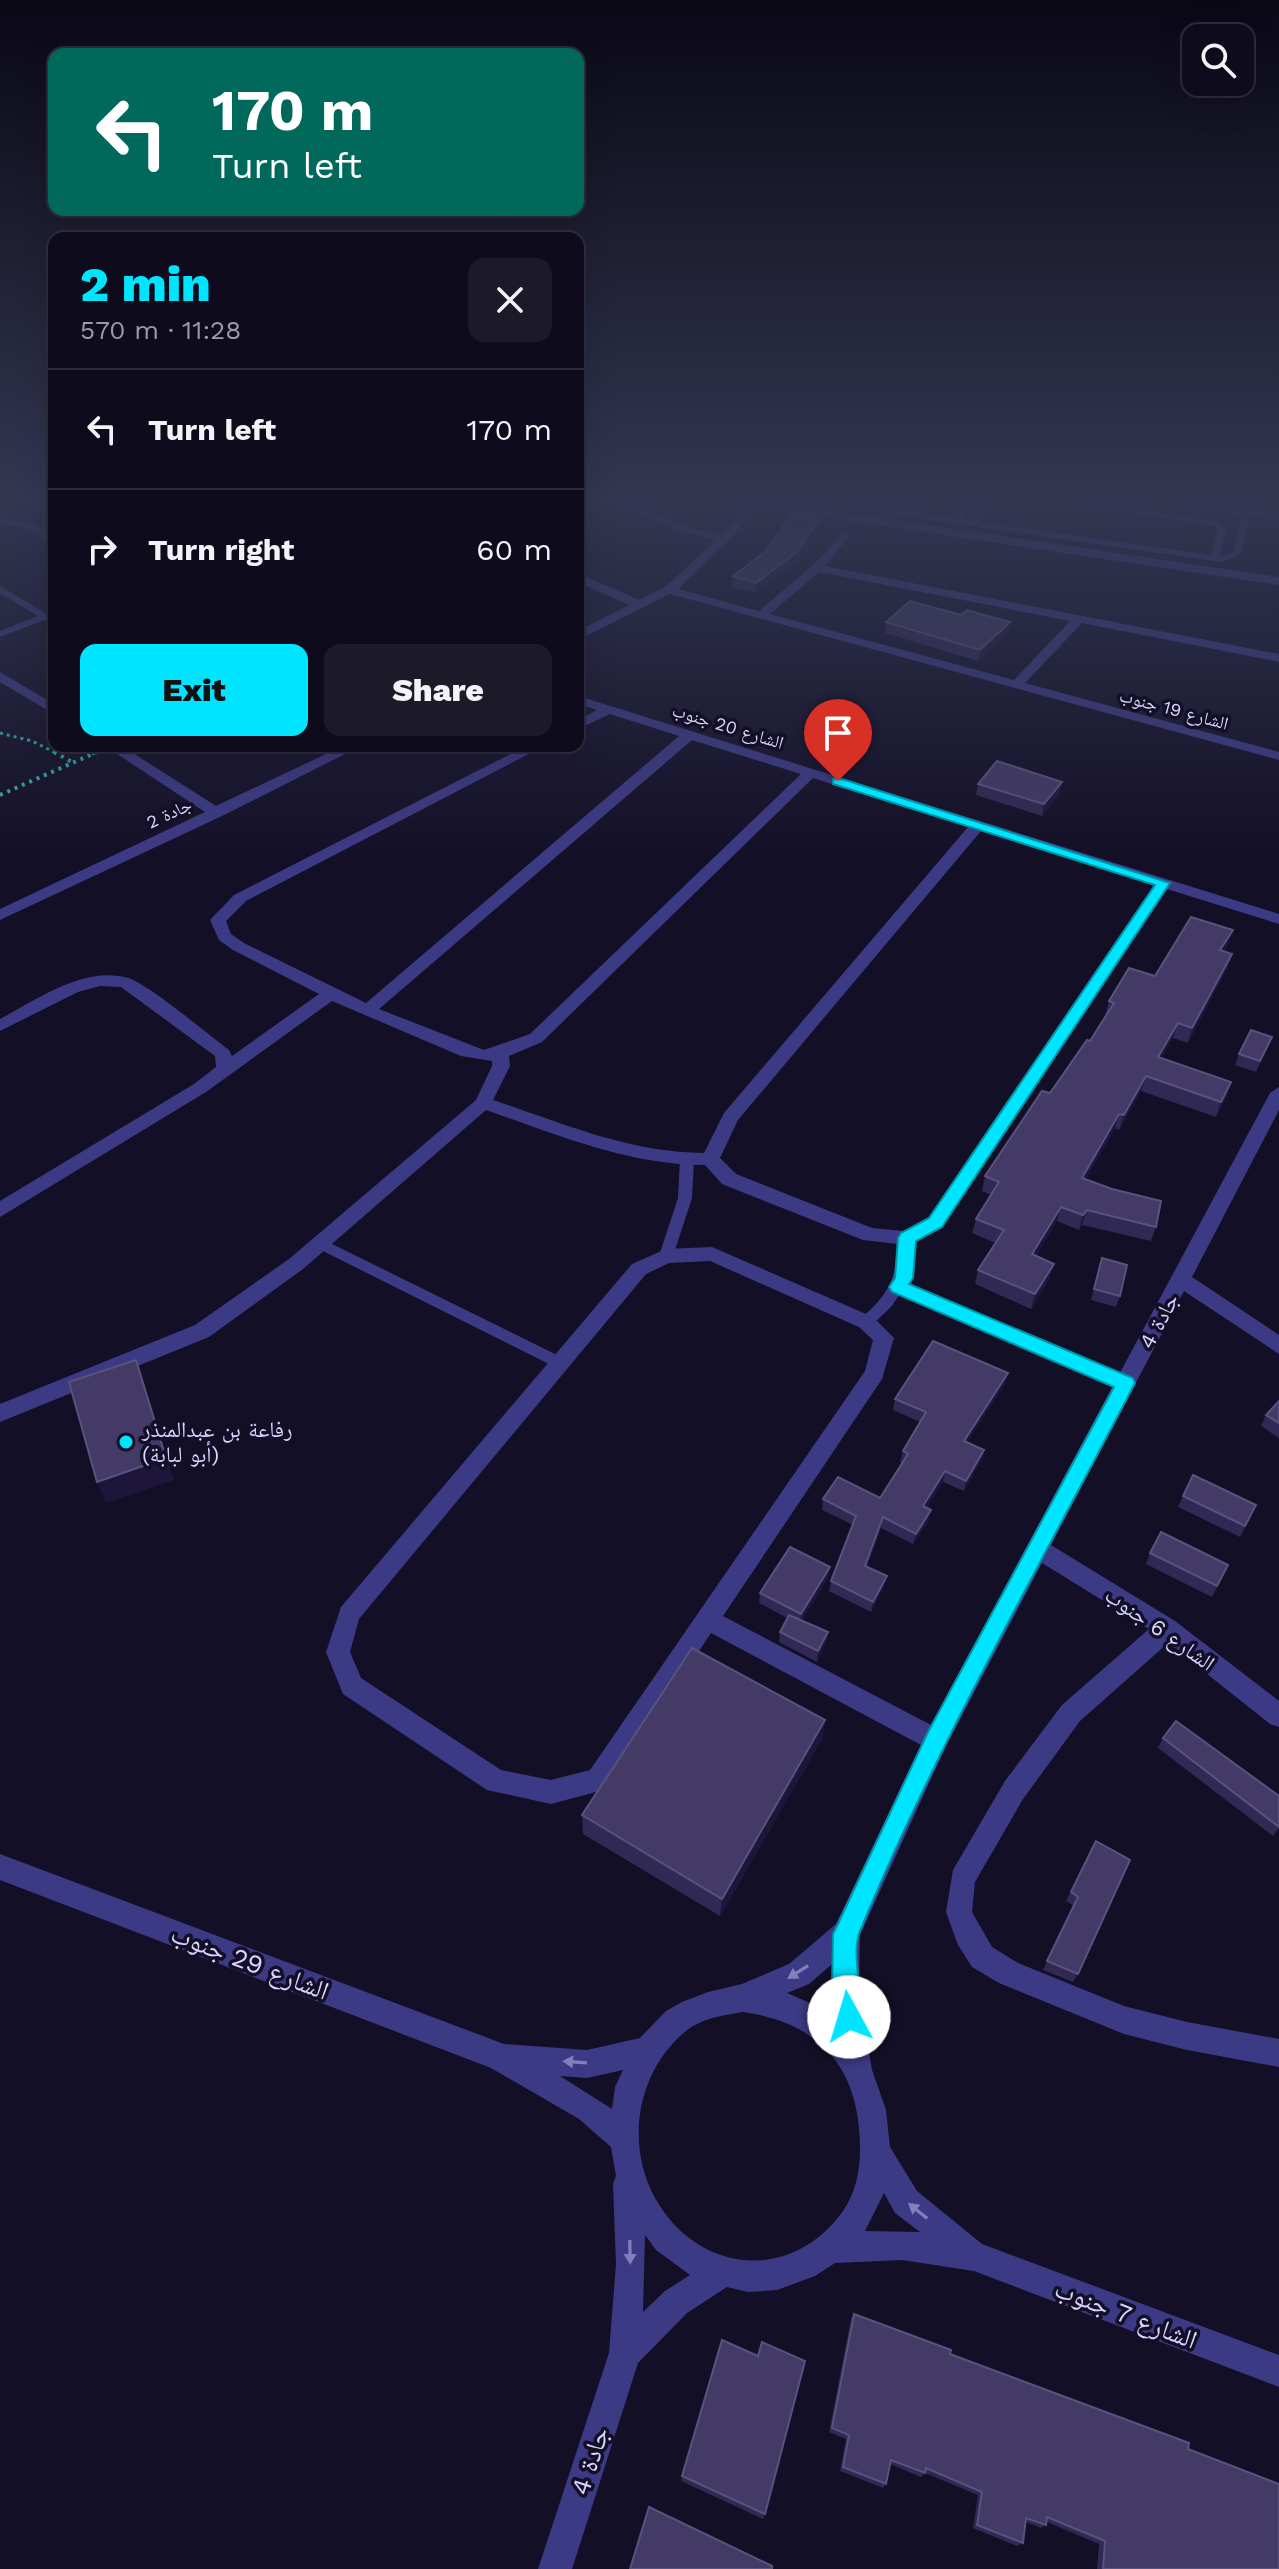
<!DOCTYPE html>
<meta charset="utf-8">
<style>
body{margin:0;font-family:"Work Sans","Noto Naskh Arabic",sans-serif;background:#1c1929;color:#f1f3f6;height:100vh;display:flex;flex-direction:column;font-size:30px;white-space:nowrap}
*{box-sizing:border-box;margin:0}
p{font-size:26px;color:#9b9ba3}
.icon{flex:none;width:44px;height:44px;fill:none;stroke:currentColor;stroke-width:2;stroke-linecap:round;stroke-linejoin:round}
.map{position:relative;flex:1;overflow:hidden}
.details{position:absolute;left:48px;top:232px;width:536px;height:520px;display:flex;flex-direction:column;background:#0e0b1c;border-radius:16px;box-shadow:0 8px 32px #0002,0 0 0 2px #2e2b3b}
.details>*{flex:none}
.hud{position:absolute;left:48px;top:48px;width:536px;height:168px;border-radius:16px;box-shadow:0 8px 32px #0002,0 0 0 2px #2e2b3b;background:#00695c;color:#fff;overflow:hidden}
.controls{position:absolute;left:1182px;top:24px;display:grid;gap:16px}
.controls a{display:grid;place-items:center;width:72px;height:72px;border-radius:16px;background:#0e0b1c;box-shadow:0 8px 32px #0002,0 0 0 2px #2e2b3b;font-size:40px}
.pin{position:absolute;display:grid;place-items:center;width:68px;height:68px;color:#fff;margin:-82px -34px;border-radius:50% 50% 50% 0;rotate:-45deg;box-shadow:0 0 8px #0007}
.pin .icon{rotate:45deg}
.me{position:absolute;width:88px;margin:-44px;rotate:354deg;stroke-linejoin:round;filter:drop-shadow(0 0 6px #0008)}
.turn{display:flex;align-items:center;gap:28px;height:168px;padding:0 32px;font-size:36px}
.turn .icon{width:104px;height:104px;stroke-width:2.5}
.turn b{display:block;font-size:56px;line-height:68px}
.round{display:grid;place-items:center;flex:none;width:84px;height:84px;border-radius:16px;background:#1c1929}
.overview{display:flex;align-items:center;justify-content:space-between;height:136px;padding:0 32px}
h1{font-size:48px;font-weight:800;line-height:60px;color:#00e5ff}
.action{display:flex;gap:16px;margin-top:auto;padding:16px 32px}
.action a{flex:1;height:92px;border-radius:16px;background:#00e5ff;color:#111;font-size:32px;font-weight:800;line-height:92px;text-align:center}
.action a+a{background:#1c1929;color:#f1f3f6}
ul{padding:0;list-style:none}
li{display:flex;align-items:center;gap:24px;height:120px;padding:0 32px;border-top:2px solid #2e2b3b}
li div{flex:1}
li b{display:block;font-size:30px}
li em{font-style:normal}
.map>svg:first-child{display:block}
</style>
<div class="map">
<svg width="1279" height="2569" viewBox="0 0 1279 2569">
<rect width="100%" height="100%" fill="#130f26"/>
<g fill="none" stroke-linecap="round" stroke-linejoin="round">
<g stroke="#2fb8b0" stroke-width="3" stroke-dasharray="3 4" stroke-linecap="butt">
<path d="M 0,733 L 32,741 L 58,754"/>
<path d="M 92,754 L 98,752"/>
</g>
<g stroke="#2fb8b0" stroke-width="4" stroke-dasharray="3 5" stroke-linecap="butt">
<path d="M 54,752 L 72,762"/>
<path d="M 0,795 L 97,752"/>
</g>
<g fill="#3d3a85" fill-rule="evenodd">
<path d="M 814,501 L 834,501 L 956,518 L 964,501 L 972,501 L 963,519 L 972,521 L 981,501 L 989,501 L 980,522 L 1211,555 L 1218,530 L 1214,526 L 1059,501 L 1079,501 L 1220,522 L 1226,530 L 1219,556 L 1233,553 L 1243,513 L 1247,511 L 1251,513 L 1241,554 L 1222,562 L 958,524 Z"/>
<path d="M 924,501 L 932,501 L 926,512 L 923,512 L 919,510 Z"/>
<path d="M 0,586 L 45,613 L 51,613 L 54,625 L 44,620 L 0,637 L 0,631 L 38,616 L 0,593 Z"/>
<path d="M 687,1154 L 694,1159 L 692,1198 L 673,1256 L 666,1261 L 659,1256 L 678,1198 L 680,1159 Z"/>
<path d="M 907,1233 L 914,1238 L 911,1265 L 905,1284 L 1131,1379 L 1133,1383 L 1131,1387 L 1121,1387 L 900,1294 L 891,1307 L 871,1326 L 861,1326 L 859,1322 L 861,1318 C 891,1293 896,1276 900,1238 Z"/>
<path d="M 320,1238 L 565,1359 L 567,1363 L 565,1367 L 555,1367 L 315,1247 L 313,1243 Z"/>
</g>
<g fill="#3d3a85" fill-rule="evenodd">
<path d="M 608,501 L 624,501 L 692,528 L 722,534 L 751,501 L 764,501 L 1279,577 L 1279,585 L 758,507 L 729,540 L 678,589 L 759,611 L 813,565 L 844,532 L 850,535 L 825,566 L 1279,654 L 1279,662 L 1082,623 L 1025,683 L 1279,752 L 1279,760 L 670,594 L 578,640 L 578,631 L 629,605 L 578,582 L 578,573 L 639,600 L 665,587 L 716,540 L 685,533 ZM 819,572 L 1070,621 L 1014,680 L 770,614 Z"/>
<path d="M 1159,501 L 1189,501 L 1279,514 L 1279,520 L 1165,504 Z"/>
<path d="M 0,518 L 32,523 L 54,534 L 54,543 L 25,528 L 0,524 Z"/>
<path d="M 0,672 L 54,704 L 54,714 L 0,682 Z"/>
<path d="M 578,696 L 1279,914 L 1279,924 L 1167,889 L 942,1228 L 907,1245 L 863,1240 L 722,1184 L 705,1165 C 628,1165 558,1135 486,1110 L 303,1269 L 209,1337 L 0,1422 L 0,1404 L 195,1325 L 289,1259 L 476,1100 L 492,1066 L 492,1061 L 461,1056 L 332,1001 L 206,1092 L 0,1217 L 0,1201 L 194,1084 L 216,1067 L 215,1056 L 121,987 L 100,986 L 78,992 L 0,1031 L 0,1019 C 36,1000 84,965 128,978 C 147,983 209,1035 229,1050 L 232,1056 L 319,994 L 233,950 L 219,940 L 210,920 L 234,895 L 526,746 L 544,746 L 246,901 L 226,921 L 231,934 L 244,943 L 366,1003 L 679,736 L 610,714 L 578,729 L 578,720 L 597,710 L 578,704 ZM 692,740 L 801,774 L 530,1034 L 484,1050 L 379,1009 ZM 813,778 L 968,827 L 724,1113 L 704,1153 C 630,1153 562,1123 493,1100 L 510,1066 L 509,1056 L 542,1042 ZM 981,831 L 1154,885 L 928,1218 L 904,1231 L 872,1228 L 736,1174 L 720,1158 L 738,1120 Z"/>
<path d="M 105,746 L 122,746 L 216,806 L 343,746 L 361,746 L 222,816 L 0,920 L 0,909 L 205,812 Z"/>
<path d="M 1279,1087 L 1279,1110 L 1192,1277 L 1279,1335 L 1279,1354 L 1184,1291 L 1051,1545 L 1175,1621 L 1279,1701 L 1279,1727 L 1270,1724 L 1168,1643 L 1080,1721 L 1023,1799 L 975,1882 L 972,1912 L 992,1947 L 1018,1963 L 1124,2006 L 1187,2022 L 1279,2039 L 1279,2067 L 1187,2050 L 1124,2034 L 999,1983 L 972,1967 L 958,1945 L 946,1912 L 953,1870 L 1005,1781 L 1062,1705 L 1149,1629 L 1042,1563 L 945,1748 L 860,1935 L 859,1991 L 872,2070 L 886,2110 L 890,2147 L 917,2191 L 982,2244 L 1279,2355 L 1279,2387 L 974,2271 L 902,2260 L 835,2263 L 815,2276 L 777,2290 L 748,2292 L 727,2287 L 687,2313 L 638,2363 L 572,2569 L 538,2569 L 609,2353 L 616,2264 L 613,2184 L 616,2176 L 611,2147 L 579,2119 L 491,2068 L 0,1880 L 0,1854 L 504,2044 L 587,2050 L 640,2038 L 666,2011 L 682,2002 L 708,1992 L 742,1984 L 789,1964 L 836,1924 L 921,1745 L 711,1633 L 607,1789 L 551,1804 L 487,1790 L 343,1694 L 326,1652 L 341,1607 L 632,1264 L 666,1249 L 712,1247 L 873,1317 L 894,1338 L 882,1379 L 723,1616 L 931,1725 L 1270,1093 ZM 710,1261 L 859,1327 L 873,1340 L 865,1371 L 590,1770 L 551,1780 L 501,1770 L 361,1678 L 350,1652 L 359,1619 L 646,1274 L 669,1263 ZM 832,1964 L 831,1991 L 836,2019 L 817,2006 L 787,1993 L 809,1984 ZM 743,2012 C 821,2023 860,2069 860,2148 C 860,2171 856,2192 843,2211 C 791,2284 696,2274 654,2196 C 625,2141 638,2070 686,2031 C 702,2018 724,2015 743,2012 ZM 623,2070 L 615,2087 L 612,2109 L 560,2076 L 587,2078 ZM 884,2193 L 895,2213 L 920,2232 L 865,2231 ZM 645,2235 L 656,2250 L 690,2275 L 665,2291 L 643,2312 Z"/>
</g>
</g>
<g fill="#312854">
<path d="M 821,516 L 820,526 L 797,563 L 755,593 L 732,587 L 733,576 Z"/>
<path d="M 886,622 L 1010,622 L 1008,633 L 978,661 L 885,633 Z"/>
<path d="M 978,784 L 1060,793 L 1042,816 L 976,795 Z"/>
<path d="M 1228,945 L 1224,951 L 1232,954 L 1227,968 L 1188,1043 L 1173,1038 L 1161,1058 L 1231,1082 L 1226,1097 L 1216,1117 L 1141,1091 L 1119,1130 L 1115,1128 L 1086,1179 L 1156,1227 L 1151,1241 L 1082,1225 L 1079,1230 L 1057,1221 L 1036,1256 L 1050,1278 L 1031,1309 L 975,1284 L 978,1270 L 995,1243 L 972,1233 L 976,1219 L 991,1195 L 982,1191 L 985,1176 L 1090,1041 L 1105,1016 L 1109,1001 L 1155,976 Z"/>
<path d="M 1272,1037 L 1256,1072 L 1235,1065 L 1239,1054 Z"/>
<path d="M 1102,1258 L 1120,1296 L 1116,1307 L 1091,1300 Z"/>
<path d="M 1008,1373 L 1005,1384 L 967,1442 L 984,1450 L 981,1461 L 964,1491 L 943,1482 L 927,1507 L 929,1520 L 913,1544 L 881,1528 L 867,1567 L 884,1587 L 871,1612 L 829,1591 L 831,1581 L 853,1525 L 822,1510 L 823,1499 L 880,1498 L 902,1463 L 900,1462 L 903,1451 L 920,1422 L 893,1410 L 895,1399 Z"/>
<path d="M 1279,1401 L 1279,1438 L 1261,1426 L 1266,1415 Z"/>
<path d="M 1183,1496 L 1256,1505 L 1240,1537 L 1178,1507 Z"/>
<path d="M 1150,1553 L 1228,1565 L 1212,1597 L 1146,1564 Z"/>
<path d="M 830,1567 L 828,1578 L 802,1620 L 828,1632 L 826,1642 L 817,1662 L 779,1642 L 780,1632 L 787,1618 L 759,1603 L 760,1593 Z"/>
<path d="M 825,1720 L 822,1739 L 720,1916 L 583,1834 L 582,1815 Z"/>
<path d="M 1163,1738 L 1279,1796 L 1279,1828 L 1273,1836 L 1158,1748 Z"/>
<path d="M 1096,1841 L 1078,1974 L 1073,1982 L 1043,1970 L 1074,1906 L 1066,1901 Z"/>
<path d="M 854,2314 L 950,2354 L 1188,2449 L 1279,2569 L 1097,2569 L 1099,2544 L 1047,2522 L 1046,2525 L 1041,2528 L 1026,2522 L 1023,2543 L 1017,2546 L 973,2528 L 978,2495 L 925,2473 L 921,2477 L 890,2464 L 886,2484 L 883,2488 L 840,2471 L 846,2439 L 829,2432 L 851,2319 Z"/>
<path d="M 682,2476 L 765,2514 L 763,2519 L 681,2481 Z"/>
</g>
<g fill="#1d163a">
<path d="M 821,516 L 820,526 L 797,563 L 755,593 L 756,583 Z"/>
<path d="M 1010,622 L 1008,633 L 978,661 L 980,650 Z"/>
<path d="M 1062,782 L 1060,793 L 1042,816 L 1044,804 Z"/>
<path d="M 1233,930 L 1228,945 L 1215,965 L 1220,950 Z"/>
<path d="M 1232,954 L 1227,968 L 1188,1043 L 1192,1028 Z"/>
<path d="M 1178,1023 L 1173,1038 L 1154,1072 L 1158,1057 Z"/>
<path d="M 1146,1076 L 1141,1091 L 1119,1130 L 1124,1115 Z"/>
<path d="M 1231,1082 L 1226,1097 L 1216,1117 L 1221,1102 Z"/>
<path d="M 1119,1114 L 1115,1128 L 1078,1193 L 1082,1178 Z"/>
<path d="M 1061,1207 L 1057,1221 L 1029,1269 L 1032,1254 Z"/>
<path d="M 1087,1210 L 1082,1225 L 1079,1230 L 1083,1215 Z"/>
<path d="M 1054,1264 L 1050,1278 L 1031,1309 L 1035,1294 Z"/>
<path d="M 136,1360 L 174,1480 L 106,1503 L 97,1482 Z"/>
<path d="M 1008,1373 L 1005,1384 L 961,1452 L 964,1441 Z"/>
<path d="M 984,1450 L 981,1461 L 964,1491 L 966,1481 Z"/>
<path d="M 945,1471 L 943,1482 L 921,1516 L 923,1506 Z"/>
<path d="M 931,1510 L 929,1520 L 913,1544 L 916,1534 Z"/>
<path d="M 883,1517 L 881,1528 L 863,1577 L 865,1566 Z"/>
<path d="M 830,1567 L 828,1578 L 800,1624 L 801,1614 Z"/>
<path d="M 887,1576 L 884,1587 L 871,1612 L 873,1602 Z"/>
<path d="M 828,1632 L 826,1642 L 817,1662 L 818,1651 Z"/>
<path d="M 825,1720 L 822,1739 L 720,1916 L 722,1899 Z"/>
</g>
<g fill="#433a66" stroke="#5a527e" stroke-width="2">
<path d="M 793,512 L 821,516 L 797,552 L 756,583 L 733,576 L 765,552 Z"/>
<path d="M 910,601 L 961,615 L 967,610 L 1010,622 L 980,650 L 886,622 Z"/>
<path d="M 997,761 L 1062,782 L 1044,804 L 978,784 Z"/>
<path d="M 1191,917 L 1233,930 L 1220,950 L 1232,954 L 1192,1028 L 1178,1023 L 1158,1057 L 1231,1082 L 1221,1102 L 1146,1076 L 1124,1115 L 1119,1114 L 1082,1178 L 1112,1189 L 1161,1201 L 1156,1227 L 1087,1210 L 1083,1215 L 1061,1207 L 1032,1254 L 1054,1264 L 1035,1294 L 978,1270 L 1004,1230 L 976,1219 L 999,1182 L 985,1176 L 1042,1091 L 1050,1093 L 1087,1040 L 1090,1041 L 1114,1003 L 1109,1001 L 1129,968 L 1155,976 Z"/>
<path d="M 1251,1030 L 1272,1037 L 1260,1061 L 1239,1054 Z"/>
<path d="M 1102,1258 L 1127,1265 L 1120,1296 L 1094,1289 Z"/>
<path d="M 933,1341 L 1008,1373 L 964,1441 L 984,1450 L 966,1481 L 945,1471 L 923,1506 L 931,1510 L 916,1534 L 883,1517 L 865,1566 L 887,1576 L 873,1602 L 831,1581 L 856,1516 L 823,1499 L 838,1477 L 880,1498 L 908,1454 L 903,1451 L 926,1412 L 895,1399 Z"/>
<path d="M 136,1360 L 166,1458 L 97,1482 L 69,1382 Z"/>
<path d="M 1279,1401 L 1279,1423 L 1266,1415 Z"/>
<path d="M 1193,1475 L 1256,1505 L 1245,1526 L 1183,1496 Z"/>
<path d="M 1161,1532 L 1228,1565 L 1217,1586 L 1150,1553 Z"/>
<path d="M 790,1547 L 830,1567 L 801,1614 L 760,1593 Z"/>
<path d="M 789,1615 L 828,1632 L 818,1651 L 780,1632 Z"/>
<path d="M 692,1648 L 825,1720 L 722,1899 L 582,1815 Z"/>
<path d="M 1176,1721 L 1279,1796 L 1279,1827 L 1163,1738 Z"/>
<path d="M 1096,1841 L 1130,1860 L 1078,1974 L 1047,1961 L 1078,1897 L 1071,1892 Z"/>
<path d="M 854,2314 L 951,2350 L 950,2354 L 1189,2443 L 1188,2449 L 1279,2484 L 1279,2569 L 1103,2569 L 1105,2541 L 1047,2517 L 1046,2525 L 1026,2518 L 1023,2543 L 977,2525 L 982,2492 L 926,2468 L 925,2473 L 891,2460 L 886,2484 L 843,2467 L 849,2435 L 832,2428 Z"/>
<path d="M 722,2340 L 758,2356 L 762,2342 L 805,2361 L 765,2514 L 682,2476 Z"/>
<path d="M 649,2507 L 772,2566 L 772,2569 L 630,2569 Z"/>
</g>
<defs><path id="oneway-solid" d="M-6-.8H1V-3.2L6.5 0L1 3.2V.8H-6Z" transform="scale(2)"/></defs>
<g fill="#837fbc">
<use href="#oneway-solid" transform="translate(798 1972) rotate(148)"/>
<use href="#oneway-solid" transform="translate(575 2062) rotate(-176)"/>
<use href="#oneway-solid" transform="translate(918 2211) rotate(-141)"/>
<use href="#oneway-solid" transform="translate(630 2252) rotate(89)"/>
</g>
<linearGradient id="sky" x2="0" y2="1"><stop stop-color="#0a0815"/><stop offset="0.58" stop-color="#333752"/><stop offset="1" stop-color="#333752" stop-opacity="0"/></linearGradient>
<rect width="1279" height="861" fill="url(#sky)"/>
<path fill="#00e5ff" stroke="#0095a6" stroke-width="2" d="M 833,779 L 842,779 L 1170,883 L 942,1227 L 916,1241 L 913,1278 L 909,1284 L 1133,1378 L 1135,1383 C 1041,1564 938,1742 860,1931 C 849,1957 868,2003 858,2026 L 849,2030 L 840,2026 L 832,1991 L 833,1934 L 837,1926 L 928,1732 L 1114,1387 L 892,1292 L 889,1287 L 895,1278 L 898,1238 L 901,1233 L 929,1218 L 1155,885 L 833,784 Z"/>
<circle fill="#00e5ff" stroke="#130f26" stroke-width="3" cx="126" cy="1442" r="8"/>
<g text-anchor="middle" dominant-baseline="central" stroke-width="7" stroke-linejoin="round" paint-order="stroke">
<g font-size="18" fill="#d9d4ff" stroke="#130f26">
<text transform="translate(1174 709) rotate(15)">الشارع 19 جنوب</text>
<text transform="translate(728 726) rotate(17)">الشارع 20 جنوب</text>
<text transform="translate(169 813) rotate(-25)">جادة 2</text>
</g>
<g font-size="22" fill="#d9d4ff" stroke="#130f26">
<text transform="translate(1159 1321) rotate(-62)">جادة 4</text>
<text transform="translate(1160 1629) rotate(35)">الشارع 6 جنوب</text>
</g>
<g font-size="22" fill="#d9d4ff" stroke="#130f26" text-anchor="start">
<text x="142" y="1429">رفاعة بن عبدالمنذر<tspan x="142" dy="25">(أبو لبابة)</tspan></text>
</g>
<g font-size="26" fill="#d9d4ff" stroke="#130f26">
<text transform="translate(250 1962) rotate(21)">الشارع 29 جنوب</text>
<text transform="translate(1126 2314) rotate(21)">الشارع 7 جنوب</text>
<text transform="translate(590 2461) rotate(-72)">جادة 4</text>
</g>
</g>
</svg>
<div class="controls">
<a><svg class="icon" aria-label="search" viewBox="0 0 24 24"><circle cx="10" cy="10" r="6"/><path d="M15 15l6 6"/></svg></a>
</div>
<div class="pin" style="left:838px;top:781px;background:#d93025"><svg class="icon" aria-label="arrive" viewBox="0 0 24 24"><path d="M6 21V4h12l-3 4 3 4H6"/></svg></div>
<svg class="me" style="left:849px;top:2017px" viewBox="-20 -20 40 40"><circle r="19" fill="#fff"/><path d="M0-13L10 11 0 6-10 11z" fill="#00e5ff"/></svg>
<div class="hud">
<div class="turn"><svg class="icon" aria-label="left" viewBox="0 0 24 24"><path d="M17 20v-9H6M10 6l-5 5 5 5"/></svg><div><b>170 m</b>Turn left</div></div>
</div>
<section class="details">
<div class="overview"><div><h1>2 min</h1><p>570 m · 11:28</p></div><a class="round"><svg class="icon" aria-label="close" viewBox="0 0 24 24"><path d="M6 6l12 12M18 6L6 18"/></svg></a></div>
<ul>
<li><svg class="icon" aria-label="left" viewBox="0 0 24 24"><path d="M17 20v-9H6M10 6l-5 5 5 5"/></svg><div><b>Turn left</b></div><em>170 m</em></li>
<li><svg class="icon" aria-label="right" viewBox="0 0 24 24"><path d="M7 20v-9h11M14 6l5 5-5 5"/></svg><div><b>Turn right</b></div><em>60 m</em></li>
</ul>
<div class="action"><a>Exit</a><a>Share</a></div>
</section>
</div>
